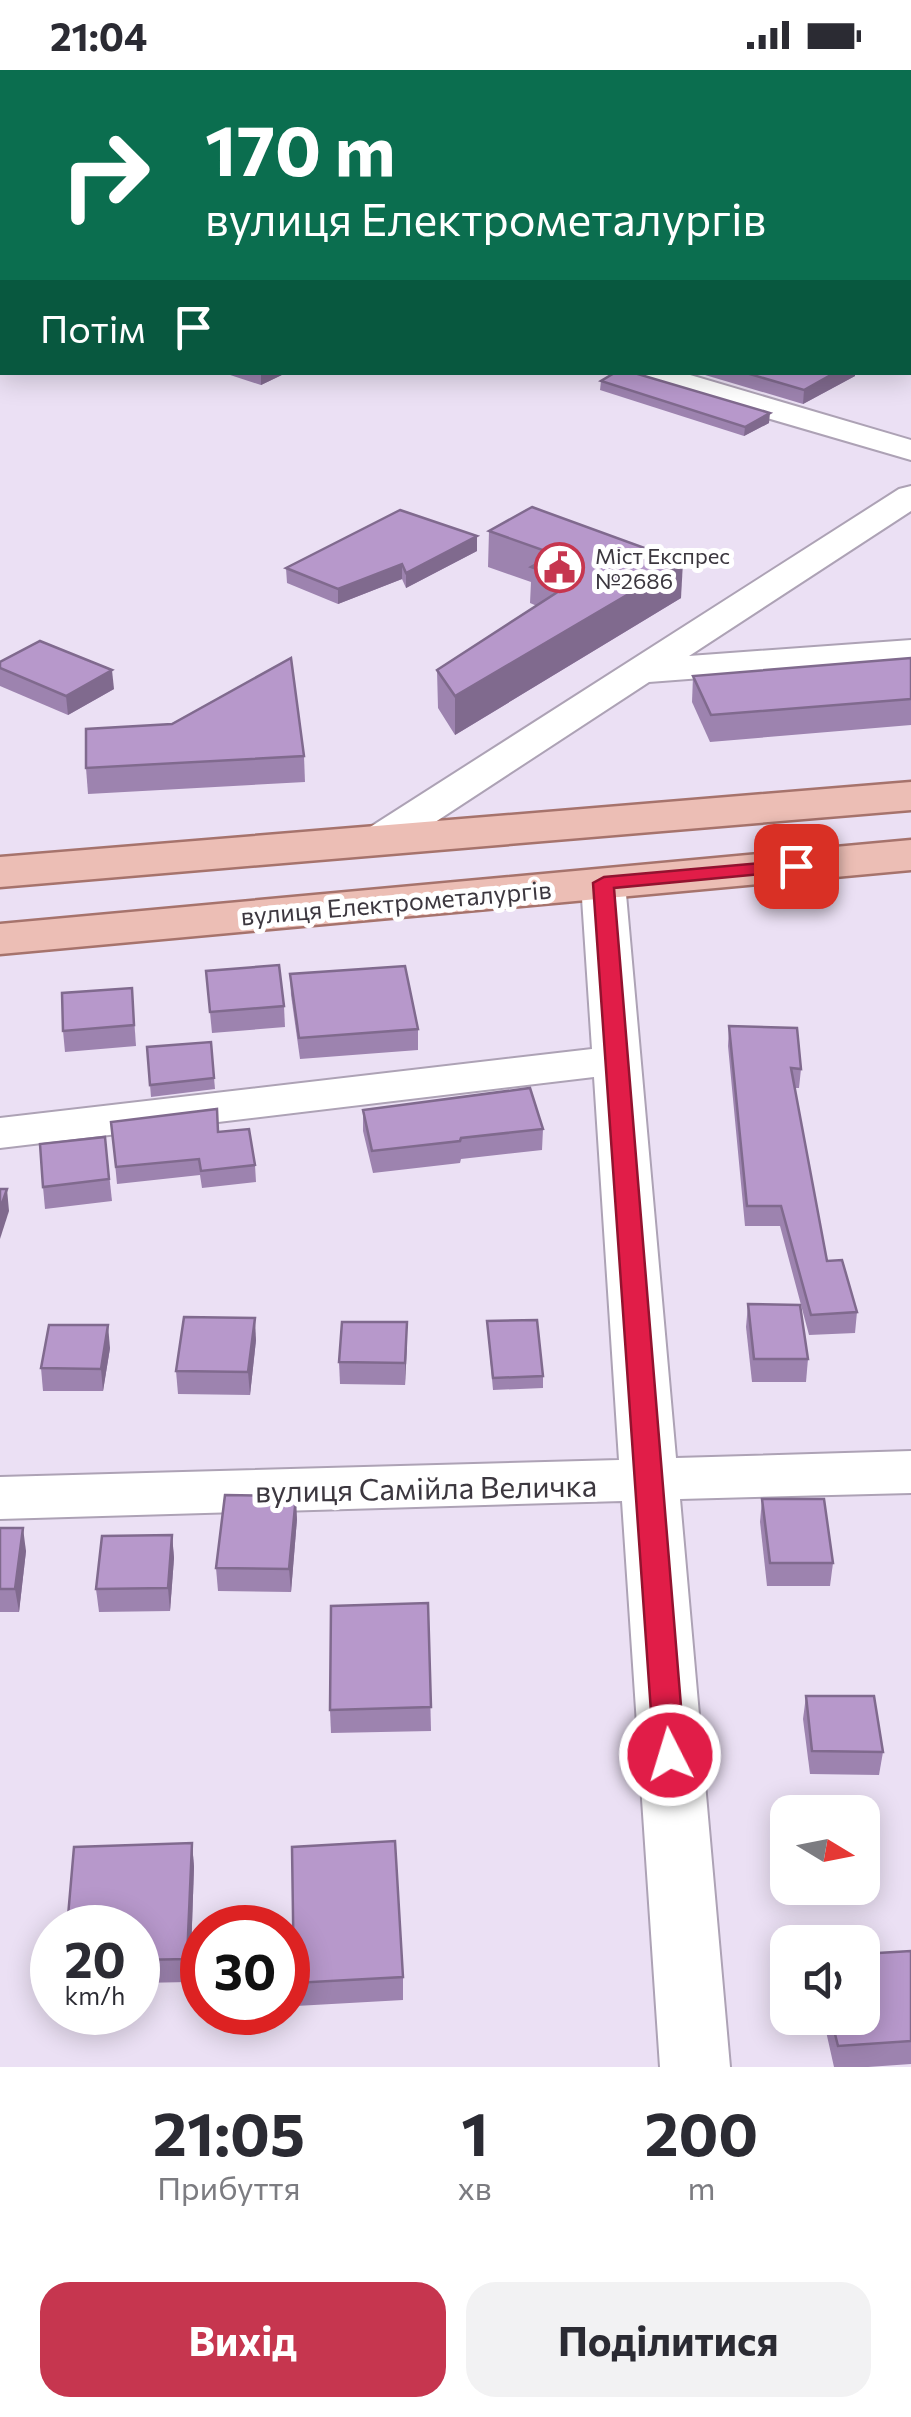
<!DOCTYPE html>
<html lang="uk">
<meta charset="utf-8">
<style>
body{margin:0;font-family:Commissioner,sans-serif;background:#f2f2f3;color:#2b2b33;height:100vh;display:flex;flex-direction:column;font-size:38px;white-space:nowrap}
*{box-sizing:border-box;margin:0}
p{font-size:32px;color:#7c7c81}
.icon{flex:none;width:55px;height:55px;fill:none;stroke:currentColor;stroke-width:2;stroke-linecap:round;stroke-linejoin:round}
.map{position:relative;height:1997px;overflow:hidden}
.panel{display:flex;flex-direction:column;background:#fff;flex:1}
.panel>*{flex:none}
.hud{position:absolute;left:0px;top:0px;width:912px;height:305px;box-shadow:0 5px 25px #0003;background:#0b6e4f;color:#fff;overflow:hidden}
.needle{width:65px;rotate:100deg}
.controls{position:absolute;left:770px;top:1725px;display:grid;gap:20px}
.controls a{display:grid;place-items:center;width:110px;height:110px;border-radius:20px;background:#fff;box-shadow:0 5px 25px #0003;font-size:50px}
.speed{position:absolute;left:30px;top:1835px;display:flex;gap:20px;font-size:50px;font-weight:700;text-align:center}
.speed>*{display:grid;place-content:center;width:130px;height:130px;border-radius:50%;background:#fff;box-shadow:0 5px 25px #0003;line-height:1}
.speed small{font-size:25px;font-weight:400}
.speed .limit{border:15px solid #d22;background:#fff;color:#111}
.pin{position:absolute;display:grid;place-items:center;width:85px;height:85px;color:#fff;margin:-42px;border-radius:20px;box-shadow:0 5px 15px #0006}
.me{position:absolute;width:110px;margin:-55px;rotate:355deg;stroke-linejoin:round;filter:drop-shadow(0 0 8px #0008)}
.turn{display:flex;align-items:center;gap:35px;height:210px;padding:0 40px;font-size:45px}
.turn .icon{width:130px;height:130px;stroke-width:2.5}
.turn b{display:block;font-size:70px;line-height:85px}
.then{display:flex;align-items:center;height:95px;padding:0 40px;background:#0003;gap:20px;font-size:38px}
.eta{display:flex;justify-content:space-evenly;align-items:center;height:170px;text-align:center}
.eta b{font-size:60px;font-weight:700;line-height:70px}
.primary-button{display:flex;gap:20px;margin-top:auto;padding:20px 40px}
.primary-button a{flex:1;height:115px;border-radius:30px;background:#c6364f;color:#fff;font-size:40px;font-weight:700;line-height:115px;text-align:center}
.primary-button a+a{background:#f2f2f3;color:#2b2b33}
.status{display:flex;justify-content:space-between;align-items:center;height:70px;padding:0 50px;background:#fff;direction:ltr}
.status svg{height:28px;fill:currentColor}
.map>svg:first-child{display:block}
</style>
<div class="status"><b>21:04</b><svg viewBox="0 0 49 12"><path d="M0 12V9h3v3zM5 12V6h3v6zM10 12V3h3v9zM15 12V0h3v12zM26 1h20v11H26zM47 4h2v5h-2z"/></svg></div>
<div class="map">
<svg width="911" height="1997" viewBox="0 0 911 1997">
<rect width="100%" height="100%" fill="#ebe0f4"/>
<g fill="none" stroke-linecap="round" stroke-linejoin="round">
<defs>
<g id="minor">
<path d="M 7,0 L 40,0 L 41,2 L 9,2 Z"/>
<path d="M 2,193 L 2,211 L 0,212 L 0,194 Z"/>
<rect x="910" y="221" width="1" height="19"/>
<path d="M 629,302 L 680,302 L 911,370 L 911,390 L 633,309 Z"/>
<path d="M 911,416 L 911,441 L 689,586 L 911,570 L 911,592 L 649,612 L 394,779 L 379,783 L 364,779 L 358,770 L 364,761 L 899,419 Z"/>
<path d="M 603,800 L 618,804 L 625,813 L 676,1388 L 911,1381 L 911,1423 L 680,1429 L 730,1997 L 660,1997 L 622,1431 L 0,1449 L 0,1407 L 619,1390 L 594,1007 L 0,1078 L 0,1048 L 592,979 L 581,813 L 588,804 Z"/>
</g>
<g id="major">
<path d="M 911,712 L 911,740 L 0,817 L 0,787 Z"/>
<path d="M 911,770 L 911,800 L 0,884 L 0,854 Z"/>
</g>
</defs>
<use href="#minor" stroke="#ada2b5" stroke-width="4"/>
<use href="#major" stroke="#a6736c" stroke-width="5"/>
<use href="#minor" fill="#fff" fill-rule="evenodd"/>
<use href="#major" fill="#ecbeb5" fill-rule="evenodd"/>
</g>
<g fill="#9d83af">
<path d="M 785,0 L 892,0 L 886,2 L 796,2 Z"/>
<path d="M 2,45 L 2,70 L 0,69 L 0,46 Z"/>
<path d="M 221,302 L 288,302 L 261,315 Z"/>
<path d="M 695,302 L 855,302 L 855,306 L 803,334 Z"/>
<path d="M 601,311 L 769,353 L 744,366 L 600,320 Z"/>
<path d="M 489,461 L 681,528 L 455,665 L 438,638 L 437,600 L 537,536 L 530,533 L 531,512 L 488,497 Z"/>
<path d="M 477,481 L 406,518 L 402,509 L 338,534 L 287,513 L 286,498 Z"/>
<path d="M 911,588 L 911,655 L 710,672 L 692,632 L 693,606 Z"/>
<path d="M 0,592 L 114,619 L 68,645 L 0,616 Z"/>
<path d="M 304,686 L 305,712 L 88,724 L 86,698 Z"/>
<path d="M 206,901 L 284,936 L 285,957 L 212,963 Z"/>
<path d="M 290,904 L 418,959 L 418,980 L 300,989 L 291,925 Z"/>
<path d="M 132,918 L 136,976 L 65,982 L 63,961 Z"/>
<path d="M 729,956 L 801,999 L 799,1018 L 795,1018 L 827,1191 L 857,1242 L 855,1263 L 809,1265 L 780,1156 L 745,1156 L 728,976 Z"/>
<path d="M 211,972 L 215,1019 L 151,1027 L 147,977 Z"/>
<path d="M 363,1040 L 543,1059 L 542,1080 L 461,1089 L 460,1093 L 373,1103 L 363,1061 Z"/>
<path d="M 111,1052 L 218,1062 L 255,1095 L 256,1112 L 202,1118 L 200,1105 L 117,1114 Z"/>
<path d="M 105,1067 L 112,1131 L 45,1139 L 43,1117 Z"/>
<path d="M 748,1234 L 808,1289 L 806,1312 L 752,1312 L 746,1257 Z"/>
<path d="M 487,1251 L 543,1306 L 543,1318 L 493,1320 Z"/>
<path d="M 407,1252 L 405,1315 L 340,1314 L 339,1292 Z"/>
<path d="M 256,1270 L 250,1325 L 178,1324 L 176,1301 Z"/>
<path d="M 110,1278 L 103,1321 L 43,1321 L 41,1298 Z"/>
<path d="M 762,1429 L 833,1493 L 830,1516 L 767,1516 L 760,1452 Z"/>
<path d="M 297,1449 L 291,1522 L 218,1521 L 216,1498 Z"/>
<path d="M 0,1458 L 26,1481 L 19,1542 L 0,1542 Z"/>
<path d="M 172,1465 L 174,1488 L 170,1541 L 99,1542 L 96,1519 Z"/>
<path d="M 428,1533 L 431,1661 L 331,1663 L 330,1640 Z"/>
<path d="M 806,1626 L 883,1682 L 879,1705 L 810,1704 L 803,1649 Z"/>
<path d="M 192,1773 L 194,1797 L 190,1912 L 138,1913 L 138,1858 Z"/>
<path d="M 911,1881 L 911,1994 L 868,1997 L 834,1997 L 823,1948 L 862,1948 Z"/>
<path d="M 403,1907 L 403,1930 L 296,1936 L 294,1913 Z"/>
</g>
<g fill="#806a8e">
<path d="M 600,0 L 637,0 L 631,2 L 594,2 Z"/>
<path d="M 859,0 L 892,0 L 886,2 L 859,2 Z"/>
<path d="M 261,302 L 288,302 L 261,315 Z"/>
<path d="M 836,302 L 855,302 L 855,306 L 803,334 L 804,320 Z"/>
<path d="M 770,343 L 769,353 L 744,366 L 745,357 Z"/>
<path d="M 477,466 L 477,481 L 406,518 L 406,503 Z"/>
<path d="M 683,492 L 681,528 L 455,665 L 455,626 Z"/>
<path d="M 402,494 L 402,509 L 338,534 L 338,519 Z"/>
<path d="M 112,600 L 114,619 L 68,645 L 66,626 Z"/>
<path d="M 7,1119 L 9,1141 L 0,1169 L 0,1139 Z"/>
<path d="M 255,1248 L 256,1270 L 250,1325 L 248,1302 Z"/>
<path d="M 407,1252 L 407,1275 L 405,1315 L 405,1293 Z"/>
<path d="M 108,1255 L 110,1278 L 103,1321 L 101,1299 Z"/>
<path d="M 296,1426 L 297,1449 L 291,1522 L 289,1499 Z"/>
<path d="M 23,1458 L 26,1481 L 19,1542 L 15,1519 Z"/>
<path d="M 172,1465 L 174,1488 L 170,1541 L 168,1518 Z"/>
<path d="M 192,1773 L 194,1797 L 190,1912 L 187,1889 Z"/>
</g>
<g fill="#b798cb" stroke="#806a8e" stroke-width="2.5">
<path d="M 116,0 L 600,0 L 594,2 L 110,2 Z"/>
<path d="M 911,38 L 911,166 L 910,166 Z"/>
<path d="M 616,302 L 631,302 L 770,343 L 745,357 L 601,311 Z"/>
<path d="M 743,302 L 836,302 L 804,320 Z"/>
<path d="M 532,437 L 683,492 L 455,626 L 437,600 L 573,512 L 531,497 L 554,484 L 489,461 Z"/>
<path d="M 400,440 L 477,466 L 406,503 L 402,494 L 338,519 L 286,498 Z"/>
<path d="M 40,571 L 112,600 L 66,626 L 0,598 L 0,592 Z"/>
<path d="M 291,588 L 304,686 L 86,698 L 86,659 L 172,654 Z"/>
<path d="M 911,588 L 911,629 L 711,645 L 693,606 Z"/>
<path d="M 279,895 L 284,936 L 210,942 L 206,901 Z"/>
<path d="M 405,896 L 418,959 L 299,968 L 290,904 Z"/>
<path d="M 132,918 L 134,955 L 63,961 L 62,923 Z"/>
<path d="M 729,956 L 797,958 L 801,999 L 791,998 L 827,1191 L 842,1190 L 857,1242 L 811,1245 L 781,1136 L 747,1136 Z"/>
<path d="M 211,972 L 214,1008 L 150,1015 L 147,977 Z"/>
<path d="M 530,1018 L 543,1059 L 461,1068 L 460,1071 L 372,1081 L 363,1040 Z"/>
<path d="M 217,1039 L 218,1062 L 249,1059 L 255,1095 L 201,1101 L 199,1089 L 116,1097 L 111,1052 Z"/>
<path d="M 105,1067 L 109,1109 L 43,1117 L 40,1074 Z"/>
<path d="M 0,1119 L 7,1119 L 0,1139 Z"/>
<path d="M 748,1234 L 800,1235 L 808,1289 L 754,1289 Z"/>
<path d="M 184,1247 L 255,1248 L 248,1302 L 176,1301 Z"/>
<path d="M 537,1250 L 543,1306 L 493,1308 L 487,1251 Z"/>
<path d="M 342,1252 L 407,1252 L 405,1293 L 339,1292 Z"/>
<path d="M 49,1255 L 108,1255 L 101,1299 L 41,1298 Z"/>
<path d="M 225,1425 L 296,1426 L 289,1499 L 216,1498 Z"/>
<path d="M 762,1429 L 824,1429 L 833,1493 L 770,1493 Z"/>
<path d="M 0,1458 L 23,1458 L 15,1519 L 0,1519 Z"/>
<path d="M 172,1465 L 168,1518 L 96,1519 L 102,1466 Z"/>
<path d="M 428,1533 L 431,1637 L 330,1640 L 331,1536 Z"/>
<path d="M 806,1626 L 874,1626 L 883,1682 L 812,1681 Z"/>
<path d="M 395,1771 L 403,1907 L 294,1913 L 292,1777 Z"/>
<path d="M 192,1773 L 187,1889 L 138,1890 L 138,1858 L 67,1858 L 74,1777 Z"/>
<path d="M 911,1881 L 911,1971 L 838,1976 L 831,1948 L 862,1948 L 862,1884 Z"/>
</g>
<path fill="#e11d48" stroke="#92132f" stroke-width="2.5" d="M 796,790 L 806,796 L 803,800 L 614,818 L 685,1685 L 680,1693 L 670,1697 L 659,1693 L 654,1685 L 593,813 L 604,807 Z"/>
<defs>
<symbol id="civic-ring" viewBox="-11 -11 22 22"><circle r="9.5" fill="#fff" stroke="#c6364f" stroke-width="1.5"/><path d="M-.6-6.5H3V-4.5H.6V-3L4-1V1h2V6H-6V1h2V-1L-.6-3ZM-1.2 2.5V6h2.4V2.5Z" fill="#c6364f"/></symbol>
</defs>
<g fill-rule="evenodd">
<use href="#civic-ring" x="532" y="470" width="55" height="55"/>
</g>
<g text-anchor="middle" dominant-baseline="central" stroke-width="10" stroke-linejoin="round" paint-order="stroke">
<g font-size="22" fill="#3c373f" stroke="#fff" text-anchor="start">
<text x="595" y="485">Міст Експрес<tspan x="595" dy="25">№2686</tspan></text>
</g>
<g font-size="25" fill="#3c373f" stroke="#fff">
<text transform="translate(396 832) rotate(-5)">вулиця Електрометалургів</text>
</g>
<g font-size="30" fill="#3c373f" stroke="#fff">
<text transform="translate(426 1417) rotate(-1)">вулиця Самійла Величка</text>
</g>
</g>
</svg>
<div class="controls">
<a><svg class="needle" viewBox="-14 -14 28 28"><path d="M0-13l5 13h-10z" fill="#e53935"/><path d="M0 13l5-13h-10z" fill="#7c7c81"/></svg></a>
<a><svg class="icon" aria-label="sound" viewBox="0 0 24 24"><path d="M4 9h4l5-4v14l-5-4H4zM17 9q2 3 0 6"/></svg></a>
</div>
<div class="speed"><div>20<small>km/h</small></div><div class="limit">30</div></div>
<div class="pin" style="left:796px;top:796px;background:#d93025"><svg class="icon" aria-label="arrive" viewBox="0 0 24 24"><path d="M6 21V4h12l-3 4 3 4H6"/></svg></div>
<svg class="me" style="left:670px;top:1685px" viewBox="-20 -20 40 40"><circle r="17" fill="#e11d48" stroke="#fff" stroke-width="3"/><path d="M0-11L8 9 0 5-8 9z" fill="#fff"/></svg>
<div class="hud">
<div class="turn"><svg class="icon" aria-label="right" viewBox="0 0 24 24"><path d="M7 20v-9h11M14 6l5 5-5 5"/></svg><div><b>170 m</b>вулиця Електрометалургів</div></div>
<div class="then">Потім<svg class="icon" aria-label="arrive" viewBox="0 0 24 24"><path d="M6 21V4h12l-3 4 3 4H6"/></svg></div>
</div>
</div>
<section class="panel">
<div class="eta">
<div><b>21:05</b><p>Прибуття</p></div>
<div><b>1</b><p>хв</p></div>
<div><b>200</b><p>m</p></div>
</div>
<div class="primary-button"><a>Вихід</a><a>Поділитися</a></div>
</section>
